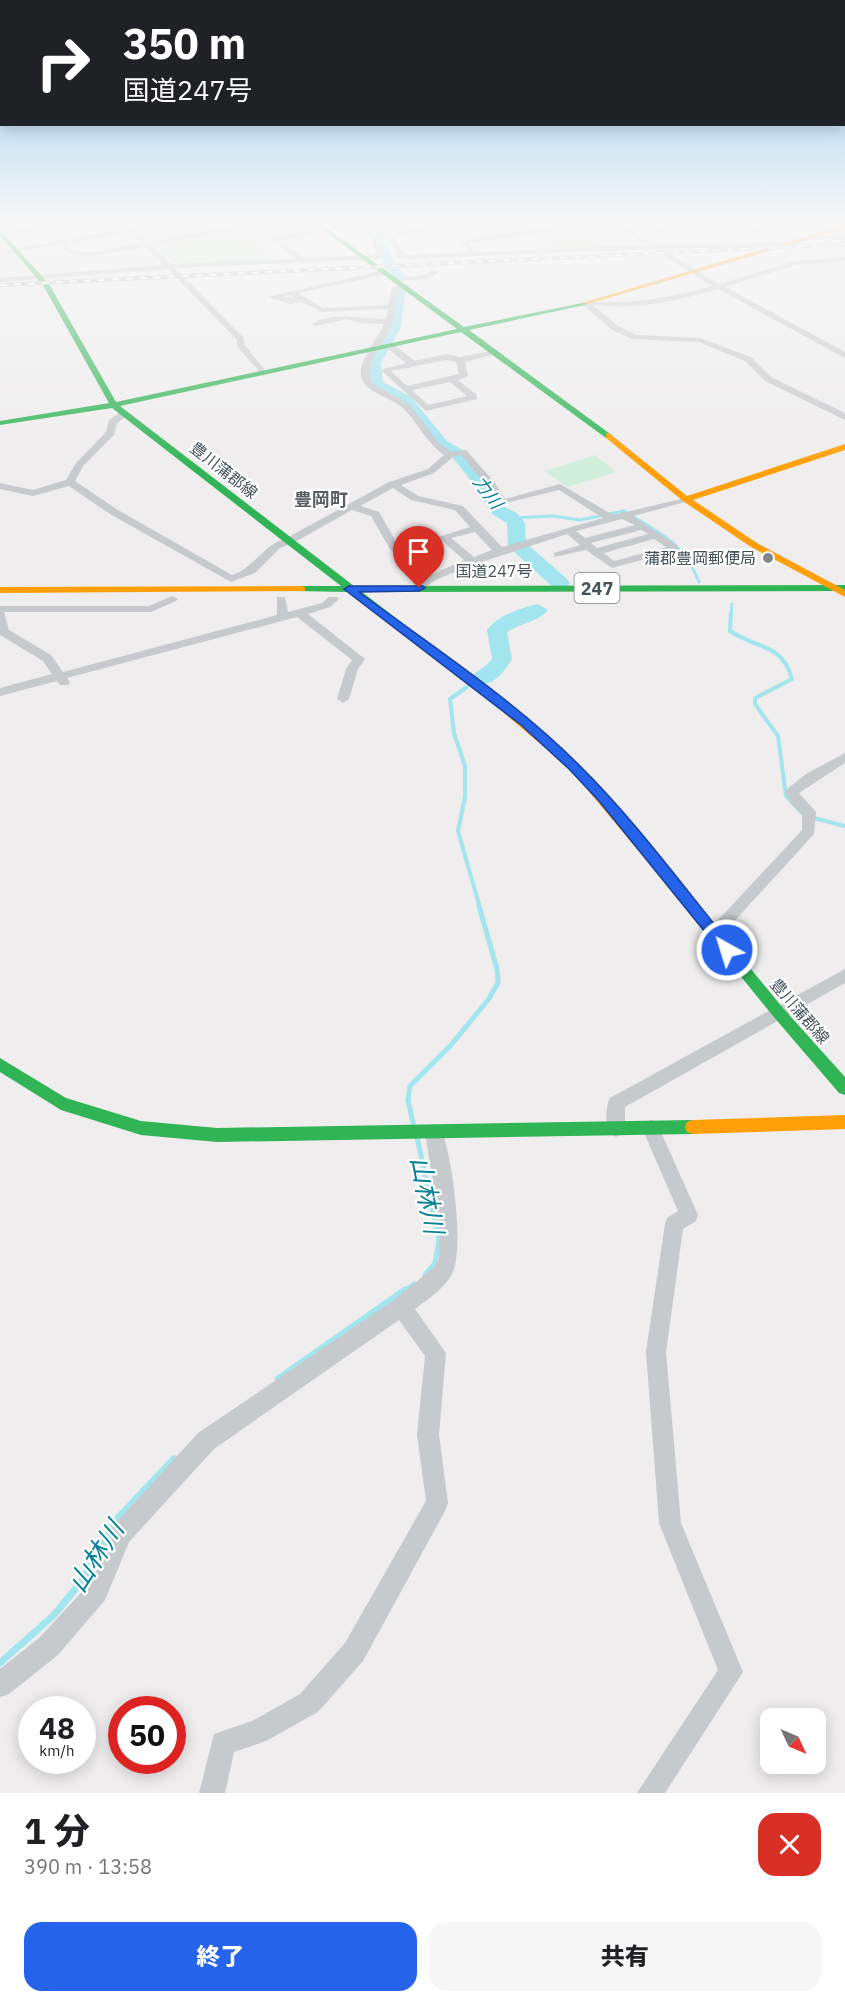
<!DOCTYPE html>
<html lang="ja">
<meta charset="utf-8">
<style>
body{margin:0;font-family:"IBM Plex Sans","Noto Sans JP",sans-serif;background:#f6f6f6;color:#202124;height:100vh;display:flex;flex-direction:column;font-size:22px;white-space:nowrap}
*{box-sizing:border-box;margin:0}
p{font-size:20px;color:#757577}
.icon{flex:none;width:33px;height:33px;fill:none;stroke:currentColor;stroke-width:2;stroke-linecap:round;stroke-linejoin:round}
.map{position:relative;height:1793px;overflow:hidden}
.panel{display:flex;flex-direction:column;background:#fff;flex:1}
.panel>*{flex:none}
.guide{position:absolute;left:0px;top:0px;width:846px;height:126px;box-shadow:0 3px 15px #0003;background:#202124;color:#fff;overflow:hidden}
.needle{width:39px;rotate:134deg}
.buttons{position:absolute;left:760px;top:1708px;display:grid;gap:12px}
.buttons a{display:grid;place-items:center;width:66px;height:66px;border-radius:12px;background:#fff;box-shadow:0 3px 15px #0003;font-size:30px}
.speed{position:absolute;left:18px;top:1696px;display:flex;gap:12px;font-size:30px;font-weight:700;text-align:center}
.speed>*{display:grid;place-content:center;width:78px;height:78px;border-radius:50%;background:#fff;box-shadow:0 3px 15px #0003;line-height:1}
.speed small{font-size:15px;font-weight:400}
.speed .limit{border:9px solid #d22;background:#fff;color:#111}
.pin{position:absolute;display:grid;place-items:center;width:51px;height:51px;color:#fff;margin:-62px -26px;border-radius:50% 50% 50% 0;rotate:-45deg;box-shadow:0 0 6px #0007}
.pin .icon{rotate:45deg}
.me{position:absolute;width:66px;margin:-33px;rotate:321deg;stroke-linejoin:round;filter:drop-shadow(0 0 4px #0008)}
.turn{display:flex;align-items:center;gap:21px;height:126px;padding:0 24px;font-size:27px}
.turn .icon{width:78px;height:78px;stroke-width:2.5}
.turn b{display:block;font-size:42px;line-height:51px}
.round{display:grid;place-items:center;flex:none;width:63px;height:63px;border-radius:18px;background:#f6f6f6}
.headline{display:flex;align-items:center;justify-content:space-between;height:102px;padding:0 24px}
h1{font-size:36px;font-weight:800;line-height:45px}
.cta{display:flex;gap:12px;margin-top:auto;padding:12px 24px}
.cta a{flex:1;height:69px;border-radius:18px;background:#2563eb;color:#fff;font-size:24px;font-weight:800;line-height:69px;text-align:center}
.cta a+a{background:#f6f6f6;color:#202124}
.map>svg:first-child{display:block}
</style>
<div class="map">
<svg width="845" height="1793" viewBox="0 0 845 1793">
<rect width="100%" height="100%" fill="#efedee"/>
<g fill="#d1efda">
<path d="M 573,228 L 599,247 L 560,248 L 536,232 Z"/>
<path d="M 239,229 L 274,260 L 176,264 L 153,245 Z"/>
<path d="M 595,455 L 616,472 L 567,487 L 545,471 Z"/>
</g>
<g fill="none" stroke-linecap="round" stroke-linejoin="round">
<g stroke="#a3e5ef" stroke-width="3">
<path d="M 512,518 L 553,516 L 580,520 L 624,511 C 659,533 683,541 699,582"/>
<path d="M 731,615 L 732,604"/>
</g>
<g stroke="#a3e5ef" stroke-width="4">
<path d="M 731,613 L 730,631 C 757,649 782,643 792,679 L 755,698 L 755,704 L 778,736 L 786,796 L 802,813"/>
<path d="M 467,687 L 450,699 L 454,733 L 465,766 L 465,797 L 458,831 L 480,908"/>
<path d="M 810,817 L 845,826"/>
</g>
<g stroke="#a3e5ef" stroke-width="5">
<path d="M 413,1123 L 408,1100 L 410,1086 L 451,1045 L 488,1000 L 498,983 L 497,969 L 479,906"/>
<path d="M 417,1137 L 439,1240 L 435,1263 L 425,1275"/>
<path d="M 403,1292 L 414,1284"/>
</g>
<g stroke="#a3e5ef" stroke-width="7">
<path d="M 278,1379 L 405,1290"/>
<path d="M 0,1663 L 54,1615 L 82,1581 L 117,1519 L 174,1459"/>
</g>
<g fill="#a3e5ef" fill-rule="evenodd">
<path d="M 355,219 L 368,219 C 386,230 387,243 394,261 C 396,267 403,271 406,277 L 404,280 L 396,280 L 383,264 L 374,235 Z"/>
<path d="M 400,287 L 406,291 L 400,329 L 381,363 L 383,382 L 411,397 L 447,441 L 464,451 L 487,478 L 505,507 L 518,514 L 525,523 L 526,543 L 567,579 L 570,583 L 567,587 L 553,587 L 511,549 L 508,545 L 507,523 L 492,514 L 474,484 L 452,457 L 435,447 L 401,403 L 370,385 L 366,377 L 367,363 L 386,329 L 394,291 Z"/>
<path d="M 538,604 L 548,610 C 540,621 519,624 507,632 L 512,659 C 503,674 491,689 472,684 L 468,680 C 475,671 486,668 492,659 L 487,630 C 498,615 521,608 538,604 Z"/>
</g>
<g fill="#c7cacd" fill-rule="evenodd">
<path d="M 84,219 L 98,219 L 0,237 L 0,233 Z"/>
<path d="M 116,219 L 123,219 L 133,228 L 183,219 L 196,219 L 136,231 L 148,242 L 250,223 L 246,219 C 258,219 266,229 276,237 L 326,228 L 328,231 L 280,240 L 303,258 L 376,255 L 372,240 L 352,219 L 359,219 L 378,239 L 384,257 L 380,259 L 175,268 L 244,338 L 244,344 L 267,373 L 263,376 L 237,346 L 237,340 L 168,269 L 0,282 L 0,278 L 163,265 L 145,247 L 93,256 L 70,255 L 60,244 L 0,255 L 0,251 L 126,229 ZM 254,227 L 295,259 L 171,264 L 152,245 ZM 130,232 L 141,243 L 93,252 L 75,251 L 67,243 Z"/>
<path d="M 368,219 L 375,219 L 391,233 L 490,219 L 505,219 L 394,236 L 404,254 L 408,255 L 469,252 L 461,241 L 528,230 L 513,219 L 520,219 L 535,229 L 622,219 L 619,221 L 637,233 L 719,219 L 732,219 L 642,236 L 656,245 L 789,242 L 793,244 L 789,246 L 662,249 L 719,284 L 795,261 L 845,257 L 845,261 L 796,265 L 725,287 L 845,352 L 845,358 L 718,289 C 678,301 635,310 593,305 L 618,326 L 636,335 L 700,338 L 751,357 L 771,377 L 845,413 L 845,420 L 765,381 L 745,361 L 699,342 L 632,339 L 612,330 L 584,306 L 584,302 C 596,302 612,303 625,302 C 655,300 684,294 712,286 L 653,249 L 408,259 L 398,258 L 387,236 ZM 611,222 L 646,245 L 477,252 L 468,243 L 532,234 L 537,236 L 540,233 Z"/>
<path d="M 790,219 L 800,219 L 738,237 L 735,235 Z"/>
<path d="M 803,219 L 812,219 L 840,230 L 835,231 Z"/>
<path d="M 845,235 L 845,239 L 807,240 L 804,238 Z"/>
<path d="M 384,270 L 387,274 L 298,293 L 323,308 L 388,305 L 392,287 L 408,285 L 408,289 L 398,291 C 396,302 396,314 392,325 C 385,345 364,359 372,383 L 410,405 L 438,442 L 452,452 L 466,450 L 495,483 L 505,499 L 560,484 L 613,515 L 690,497 L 690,501 L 633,516 L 678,546 L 678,550 L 612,568 L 586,550 L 554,557 L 554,553 L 580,545 L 567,534 L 467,567 L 438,579 L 419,591 L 413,588 L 422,581 L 390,549 L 371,516 L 352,510 L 293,543 L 280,548 L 255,573 L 231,582 L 110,514 L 69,486 L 33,496 L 0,489 L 0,483 L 33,490 L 66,480 L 76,463 L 106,432 L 109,420 L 121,412 L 127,412 L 127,416 L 117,423 L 114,435 L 83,466 L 75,481 L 118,510 L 232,575 C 255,568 262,545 285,539 L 389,482 L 428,469 L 444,455 C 427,443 419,425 405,410 C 397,402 383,397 373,391 C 344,374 375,345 384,324 L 361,323 L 347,319 L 316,326 L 312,324 C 334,311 361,319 386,319 L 388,309 L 322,312 L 301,302 L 290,304 L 268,297 ZM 291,295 L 295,298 L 281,297 ZM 461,455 L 487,486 L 498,505 L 559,490 L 603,518 L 502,547 L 463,506 L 418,496 L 401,485 L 434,473 L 453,457 ZM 393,488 L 411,500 L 455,510 L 470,527 L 438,537 L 464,560 L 429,576 L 398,545 L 379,512 L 360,506 ZM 622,519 L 635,525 L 585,538 L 576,531 ZM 641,530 L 648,534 L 597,548 L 591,543 ZM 475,532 L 492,550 L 474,557 L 451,538 ZM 654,539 L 666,547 L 614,561 L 604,553 Z"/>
<path d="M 432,270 L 439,272 L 430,278 L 395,282 L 391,280 L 428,274 Z"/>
<path d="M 387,344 L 393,344 L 415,361 L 446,354 L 460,357 L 496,350 L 500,353 L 465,362 L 468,376 L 458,380 L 477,395 L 477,399 L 426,411 L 381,370 L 406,363 L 387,348 ZM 446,360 L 456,362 L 459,374 L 407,386 L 391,371 ZM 450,382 L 467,396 L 428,405 L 412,390 Z"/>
<path d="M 172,596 L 178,599 L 176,601 L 151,612 L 4,612 L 9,630 L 51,655 L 63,672 L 277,615 L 277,597 L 285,597 L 288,612 L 322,603 L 329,597 L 337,597 L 339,599 L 330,607 L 308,614 L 365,659 L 358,669 L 349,699 L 343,703 L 337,699 L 346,669 L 352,660 L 297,617 L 67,678 L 70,682 L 68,685 L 60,685 L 57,681 L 0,696 L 0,688 L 52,674 L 43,661 L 0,635 L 0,606 L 149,606 Z"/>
<path d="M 845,753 L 845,763 L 799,793 L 816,812 L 814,834 L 719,938 L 709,938 L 706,934 L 709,930 L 802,830 L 802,814 L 792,805 L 785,792 L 787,789 L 806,774 Z"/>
<path d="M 845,969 L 845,983 L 625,1107 L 625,1129 L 622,1134 L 616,1137 L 610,1134 C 605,1125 605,1107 610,1098 Z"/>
<path d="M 651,1120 L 657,1123 L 698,1215 L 696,1221 L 683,1229 L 666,1352 L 681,1523 L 743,1672 L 665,1793 L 637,1793 L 718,1670 L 659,1523 L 646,1352 L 665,1224 L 667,1218 L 678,1211 L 642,1128 L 645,1123 Z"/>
<path d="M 434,1124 L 440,1126 C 452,1151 465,1250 452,1274 C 444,1289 428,1299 415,1309 L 446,1353 L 439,1435 L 448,1503 L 445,1511 L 363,1661 L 318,1712 L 266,1741 L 234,1752 L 225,1793 L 199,1793 L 214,1734 L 252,1721 L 300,1694 L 345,1643 L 426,1501 L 417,1435 L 425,1356 L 399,1320 L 214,1449 L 129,1542 L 105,1600 L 58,1655 L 9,1694 L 0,1697 L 0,1669 L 40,1637 L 89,1584 L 113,1526 L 198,1433 L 394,1300 L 434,1267 L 439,1258 L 439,1223 L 425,1132 L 428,1126 Z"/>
</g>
<g fill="#30b455" fill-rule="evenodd">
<path d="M 308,219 L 315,219 L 327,228 L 394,219 L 331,231 L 464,327 L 587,302 L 585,305 L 469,330 L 613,436 L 606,438 L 461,332 L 120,406 L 354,586 L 845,585 L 845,591 L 362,592 L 512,707 L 514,710 L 508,714 L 349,592 L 297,591 L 297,587 L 301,586 L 341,586 L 112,408 L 0,425 L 0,421 L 109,403 L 43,285 L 0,236 L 0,230 L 49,284 L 116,402 L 457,329 Z"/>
<path d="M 658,860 L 663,862 L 783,1008 L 845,1077 L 845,1095 L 839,1093 L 773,1016 L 653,868 L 651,865 L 653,862 Z"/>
<path d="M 0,1058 L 66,1098 L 141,1121 L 217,1128 L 693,1120 L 699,1122 L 701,1127 L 699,1132 L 693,1134 L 217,1142 L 141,1135 L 61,1110 L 0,1072 Z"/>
</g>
<g fill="#ff9f0a" fill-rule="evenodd">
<path d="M 845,225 L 845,229 L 587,304 L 582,303 Z"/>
<path d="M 609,433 L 687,496 L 845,444 L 845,450 L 693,500 L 757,543 L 845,590 L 845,597 L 751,547 L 683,501 L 606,438 L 606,434 Z"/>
<path d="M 301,586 L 305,587 L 305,591 L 0,593 L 0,587 Z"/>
<path d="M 508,706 L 512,707 L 578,763 L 663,862 L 665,865 L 663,868 L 653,868 L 570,769 L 504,713 L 502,710 Z"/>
<path d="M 845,1115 L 845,1129 L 693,1134 L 687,1132 L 685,1127 L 687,1122 L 693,1120 Z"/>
</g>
<defs>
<path id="rail" d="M 0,285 L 845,244"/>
</defs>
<use href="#rail" stroke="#c3c5c7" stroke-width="4"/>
<use href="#rail" stroke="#fff" stroke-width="2" stroke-dasharray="7" stroke-linecap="butt"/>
</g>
<linearGradient id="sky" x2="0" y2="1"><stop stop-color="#8cc8eb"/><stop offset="0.47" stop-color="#f8f7f7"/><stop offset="1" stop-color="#f8f7f7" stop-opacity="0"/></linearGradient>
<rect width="845" height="470" fill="url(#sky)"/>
<path fill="#2563eb" stroke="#184099" stroke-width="1.5" d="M 423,586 L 425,588 L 419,591 L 359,592 C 433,647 513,699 578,764 C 634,819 682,885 732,946 L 732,953 L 722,953 L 599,801 L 569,769 L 521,725 L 344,589 L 349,586 Z"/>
<circle fill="#80888e" stroke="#fff" stroke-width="2" cx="768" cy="558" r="6"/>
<g text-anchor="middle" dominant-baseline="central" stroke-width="4.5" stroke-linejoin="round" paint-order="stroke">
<g font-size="16" fill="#44525b" stroke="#fff">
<text transform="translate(224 470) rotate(38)">豊川蒲郡線</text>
<text x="494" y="571">国道247号</text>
<text transform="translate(800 1011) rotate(49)">豊川蒲郡線</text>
</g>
<g font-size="16" fill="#44525b" stroke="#fff" text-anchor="end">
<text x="756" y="558">蒲郡豊岡郵便局</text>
</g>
<g font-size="18" font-style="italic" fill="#078296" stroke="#fff">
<text transform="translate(488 492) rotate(53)">力川</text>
</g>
<g font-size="18" font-weight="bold" fill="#595e62" stroke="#fff">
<text x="321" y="499">豊岡町</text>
</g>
<rect fill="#fff" stroke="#7c868c" stroke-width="1.5" x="574.5" y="573" width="45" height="30" rx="4.5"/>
<g font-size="18" font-weight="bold" fill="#44525b">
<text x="597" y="588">247</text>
</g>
<g font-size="26" font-style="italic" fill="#078296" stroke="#fff">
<text transform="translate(428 1195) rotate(79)">山林川</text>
<text transform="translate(95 1556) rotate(-57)">山林川</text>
</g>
</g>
</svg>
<div class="buttons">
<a><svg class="needle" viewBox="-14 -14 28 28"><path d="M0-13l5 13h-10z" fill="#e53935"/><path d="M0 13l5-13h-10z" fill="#757577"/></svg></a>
</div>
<div class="speed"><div>48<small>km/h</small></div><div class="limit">50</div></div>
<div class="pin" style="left:419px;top:588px;background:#d93025"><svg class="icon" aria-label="arrive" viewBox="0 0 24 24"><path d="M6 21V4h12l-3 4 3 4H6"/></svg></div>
<svg class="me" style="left:727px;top:950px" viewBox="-20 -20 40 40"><circle r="17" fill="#2563eb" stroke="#fff" stroke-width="3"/><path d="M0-11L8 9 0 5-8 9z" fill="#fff"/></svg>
<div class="guide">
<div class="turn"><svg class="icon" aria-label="right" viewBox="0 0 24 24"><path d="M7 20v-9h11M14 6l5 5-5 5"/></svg><div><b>350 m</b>国道247号</div></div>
</div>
</div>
<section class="panel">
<div class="headline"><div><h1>1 分</h1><p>390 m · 13:58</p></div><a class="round" style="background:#d93025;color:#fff"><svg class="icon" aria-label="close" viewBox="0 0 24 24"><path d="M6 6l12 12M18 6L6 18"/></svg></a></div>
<div class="cta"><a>終了</a><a>共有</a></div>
</section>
